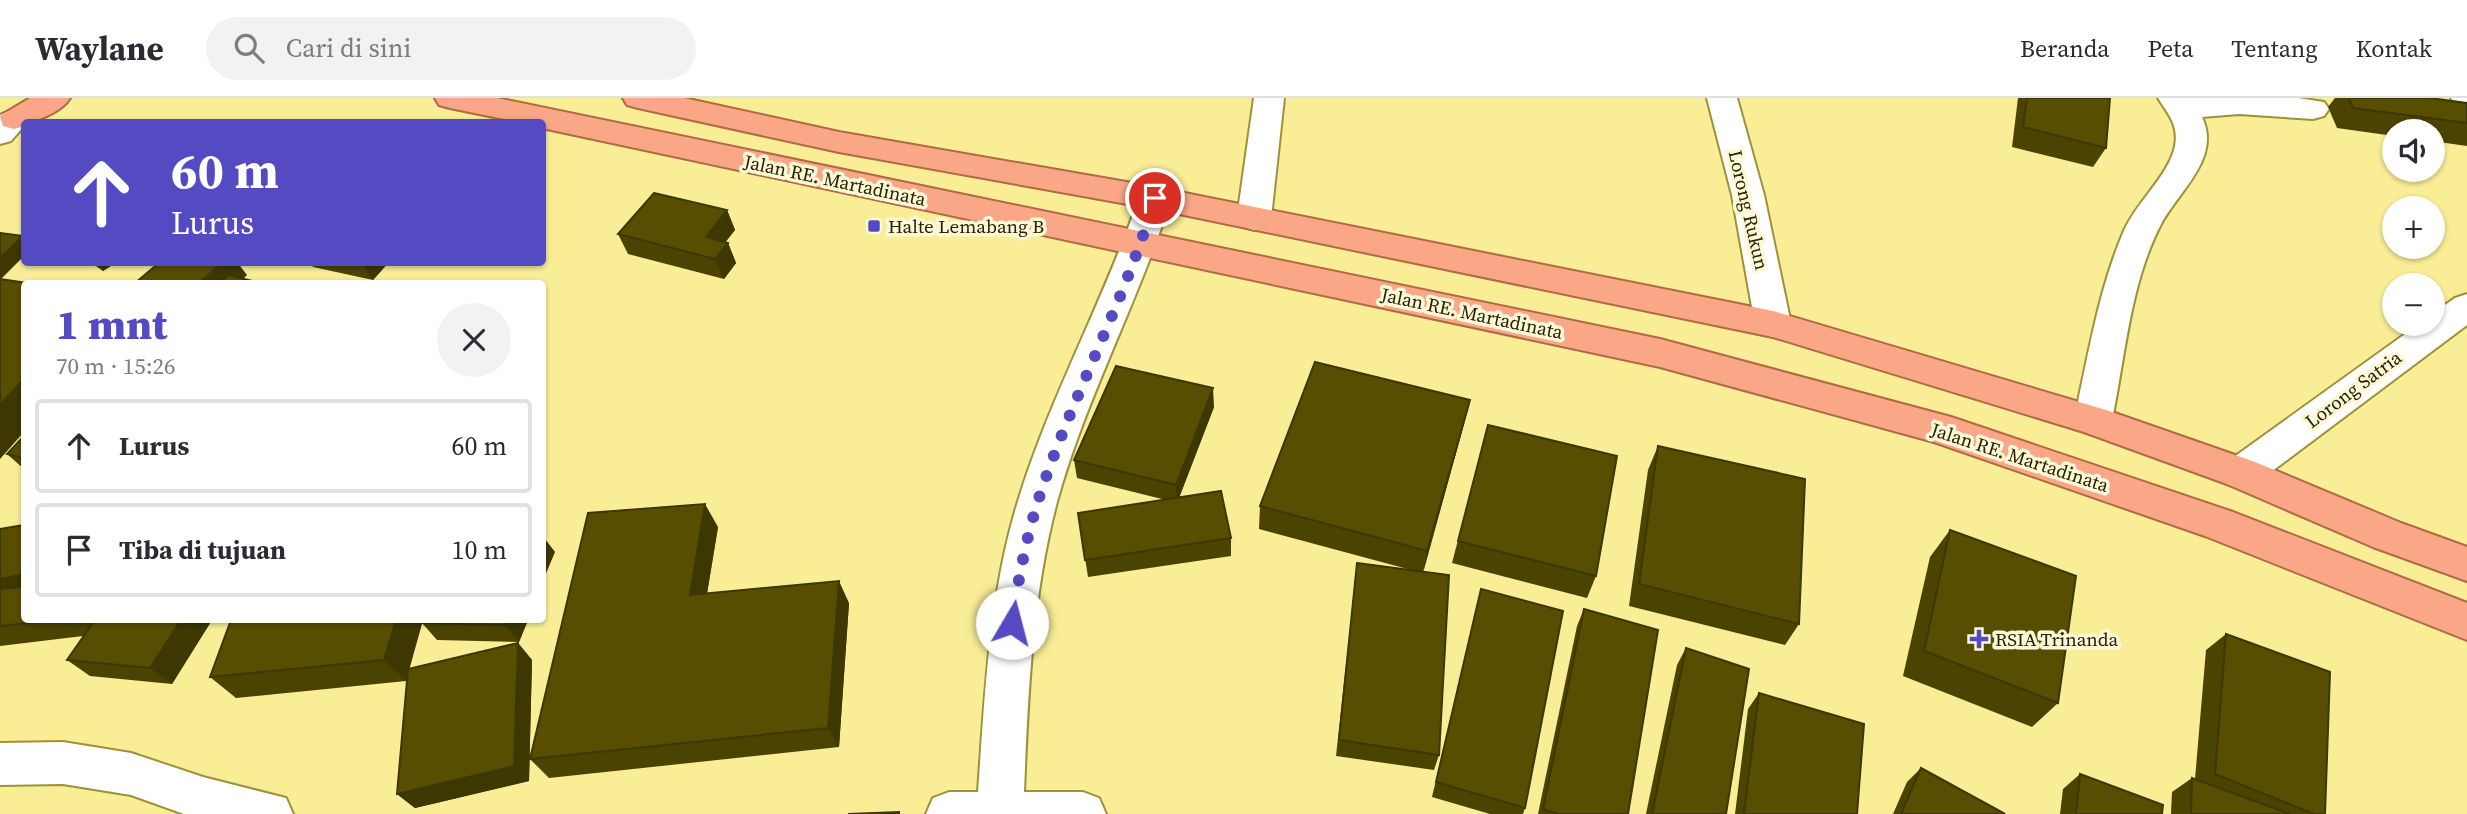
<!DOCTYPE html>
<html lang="id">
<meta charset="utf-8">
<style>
body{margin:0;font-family:"Source Serif 4",serif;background:#f2f2f3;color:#2b2b33;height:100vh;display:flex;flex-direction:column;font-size:26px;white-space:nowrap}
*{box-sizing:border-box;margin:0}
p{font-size:23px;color:#7c7c81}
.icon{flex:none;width:38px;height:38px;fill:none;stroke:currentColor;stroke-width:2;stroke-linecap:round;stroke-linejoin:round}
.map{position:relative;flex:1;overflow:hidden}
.drawer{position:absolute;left:21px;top:182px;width:525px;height:343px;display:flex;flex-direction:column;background:#fff;border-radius:7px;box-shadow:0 2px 5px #0004}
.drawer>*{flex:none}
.banner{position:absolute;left:21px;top:21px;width:525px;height:147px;border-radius:7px;box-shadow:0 2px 5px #0004;background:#544ac2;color:#fff;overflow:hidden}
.fabs{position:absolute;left:2382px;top:21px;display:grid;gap:14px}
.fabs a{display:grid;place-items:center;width:63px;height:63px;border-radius:50%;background:#fff;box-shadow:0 2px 5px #0004;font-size:35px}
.pin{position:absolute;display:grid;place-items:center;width:60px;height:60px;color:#fff;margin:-30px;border:4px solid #fff;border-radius:50%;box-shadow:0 2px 7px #0007}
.me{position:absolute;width:77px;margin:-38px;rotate:8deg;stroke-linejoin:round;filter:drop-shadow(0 0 5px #0008)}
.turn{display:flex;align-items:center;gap:24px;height:147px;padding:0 35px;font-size:32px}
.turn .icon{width:91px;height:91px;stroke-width:2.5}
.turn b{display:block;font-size:49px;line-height:60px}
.round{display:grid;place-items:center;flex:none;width:74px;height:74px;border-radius:37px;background:#f2f2f3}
.overview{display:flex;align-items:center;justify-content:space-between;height:119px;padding:0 35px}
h1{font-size:42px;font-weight:800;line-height:52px;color:#544ac2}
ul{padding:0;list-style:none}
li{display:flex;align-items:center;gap:21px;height:94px;margin:0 14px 10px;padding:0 21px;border:4px solid #e1e1e2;border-radius:7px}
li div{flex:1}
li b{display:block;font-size:26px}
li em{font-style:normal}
header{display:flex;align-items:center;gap:42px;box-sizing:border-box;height:98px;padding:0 35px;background:#fff;border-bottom:2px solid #e1e1e2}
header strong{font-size:33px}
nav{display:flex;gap:38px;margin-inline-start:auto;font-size:24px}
.search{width:490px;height:63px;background:#f2f2f3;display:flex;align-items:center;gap:18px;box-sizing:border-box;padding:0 24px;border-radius:38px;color:#7c7c81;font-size:26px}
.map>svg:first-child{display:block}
</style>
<header>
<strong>Waylane</strong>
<div class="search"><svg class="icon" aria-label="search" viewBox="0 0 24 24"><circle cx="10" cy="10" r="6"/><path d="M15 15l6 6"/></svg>Cari di sini</div>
<nav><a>Beranda</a><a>Peta</a><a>Tentang</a><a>Kontak</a></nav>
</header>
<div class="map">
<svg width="2467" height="716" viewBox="0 0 2467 716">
<rect width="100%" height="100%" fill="#f9ed96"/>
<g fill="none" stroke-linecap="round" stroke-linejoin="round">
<defs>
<g id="minor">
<path d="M 1254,0 L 1284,0 L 1271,120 L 1266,128 L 1254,132 L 1242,128 L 1237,120 Z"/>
<path d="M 1707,0 L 1737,0 L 1764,97 L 1791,226 L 1786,235 L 1773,239 L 1760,235 L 1755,226 L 1732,97 Z"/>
<path d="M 2158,0 L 2298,0 L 2324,4 L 2329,11 L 2324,18 L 2313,21 L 2239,16 L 2202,19 C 2222,61 2177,94 2160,128 C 2130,187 2125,259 2112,322 L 2106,332 L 2093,337 L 2080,332 L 2074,322 C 2088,259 2098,194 2123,135 C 2135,105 2169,78 2175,48 C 2179,27 2168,16 2158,0 Z"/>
<path d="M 2451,0 L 2467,0 L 2467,11 L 2456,8 Z"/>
<path d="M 14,11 L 25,14 L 30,21 L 11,43 L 0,46 L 0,17 Z"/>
<path d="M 1155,89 L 1167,92 L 1171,100 C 1139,203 1086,299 1057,404 C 1032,498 1028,596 1024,694 L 1083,694 L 1099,700 L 1106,716 L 926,716 L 933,700 L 949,694 L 978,694 C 985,596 989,495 1019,400 C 1051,297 1104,202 1139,100 L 1143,92 Z"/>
<path d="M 2467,196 L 2467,227 L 2255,386 L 2241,391 L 2227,386 L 2222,375 L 2227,364 L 2419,226 L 2432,226 L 2432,216 L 2455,200 Z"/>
<path d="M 63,644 L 131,655 L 203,679 L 286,700 L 293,716 L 184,716 L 131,697 L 63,686 L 0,687 L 0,645 Z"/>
</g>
<g id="trunk">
<path d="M 30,0 L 70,0 C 63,12 39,24 24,24 L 24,28 L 14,31 L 3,28 L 0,18 Z"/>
<path d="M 435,0 L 497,0 L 1660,241 L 1951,319 L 2233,414 L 2467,505 L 2467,542 L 2205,438 L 1934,344 L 1660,269 L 542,30 L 542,24 L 518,24 L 450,10 L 439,7 Z"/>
<path d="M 623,0 L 684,0 L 839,34 L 1155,89 L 1773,213 L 2106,312 L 2255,364 L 2401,425 L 2467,449 L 2467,483 L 2373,449 L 2227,386 L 2084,334 L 1773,239 L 1155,111 L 839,54 L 638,10 L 627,7 Z"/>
</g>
</defs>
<use href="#minor" stroke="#9e913a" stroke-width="4"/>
<use href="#trunk" stroke="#b06a44" stroke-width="4"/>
<use href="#minor" fill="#fff" fill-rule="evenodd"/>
<use href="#trunk" fill="#faa787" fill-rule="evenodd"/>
</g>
<g fill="#4b4301">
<path d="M 2018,0 L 2110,0 L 2106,50 L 2093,69 L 2012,49 Z"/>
<path d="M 2335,0 L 2430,0 L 2467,5 L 2467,48 L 2432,43 L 2432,33 L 2394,33 L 2394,38 L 2337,30 L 2328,9 Z"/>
<path d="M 727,112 L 735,132 L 725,144 L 728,145 L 736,165 L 724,181 L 628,156 L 618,136 Z"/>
<path d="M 90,164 L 117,164 L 103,173 Z"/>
<path d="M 310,164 L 389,164 L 373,182 L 313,169 Z"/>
<path d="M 1470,302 L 1464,326 L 1423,474 L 1439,657 L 1434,672 L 1336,658 L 1357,465 L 1415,473 L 1259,431 L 1260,408 Z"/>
<path d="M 1214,309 L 1179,400 L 1231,440 L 1231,458 L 1088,479 L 1078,415 L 1166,402 L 1077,380 L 1074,362 Z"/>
<path d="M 1488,327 L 1596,478 L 1587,500 L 1452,465 Z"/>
<path d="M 24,338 L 24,371 L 7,356 Z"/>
<path d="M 1658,348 L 1799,526 L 1785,547 L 1629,508 L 1648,372 Z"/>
<path d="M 718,429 L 707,496 L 849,505 L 839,649 L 549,680 L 530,661 Z"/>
<path d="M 0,431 L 24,522 L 212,522 L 172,586 L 90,578 L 67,562 L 83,538 L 0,548 Z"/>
<path d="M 1950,432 L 2058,605 L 2032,629 L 1903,578 L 1930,459 Z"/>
<path d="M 1481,491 L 1525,710 L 1523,716 L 1490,716 L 1432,699 Z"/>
<path d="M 1584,511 L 1628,716 L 1538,716 L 1577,528 Z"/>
<path d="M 231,522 L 528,522 L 519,544 L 437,542 L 422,525 L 409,571 L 518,545 L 532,562 L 529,683 L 415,710 L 397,696 L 408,576 L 406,583 L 236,600 L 210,579 Z"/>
<path d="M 2226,536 L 2325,716 L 2171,716 L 2172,694 L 2192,680 L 2195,681 L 2206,552 Z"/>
<path d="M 1686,550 L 1726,716 L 1646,716 L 1677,567 Z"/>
<path d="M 1759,595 L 1857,716 L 1735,716 L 1748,611 Z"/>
<path d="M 1921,670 L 2005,716 L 1893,716 L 1907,684 Z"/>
<path d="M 2080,676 L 2162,716 L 2060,716 L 2063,691 Z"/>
</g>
<g fill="#3d3701">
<path d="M 727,112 L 735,132 L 714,159 L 706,139 Z"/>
<path d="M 23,138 L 24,140 L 24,158 L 0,182 L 0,160 Z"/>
<path d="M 728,145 L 736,165 L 724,181 L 715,161 Z"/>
<path d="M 95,164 L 117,164 L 103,173 Z"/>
<path d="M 223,164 L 237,164 L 247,177 L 238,186 L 198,186 Z"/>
<path d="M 360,164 L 389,164 L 373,182 Z"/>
<path d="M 24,281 L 24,334 L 0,361 L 0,307 Z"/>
<path d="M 1213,290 L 1214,309 L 1177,405 L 1176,387 Z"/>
<path d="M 1470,302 L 1464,326 L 1423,475 L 1427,453 Z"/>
<path d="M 705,406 L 718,429 L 703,519 L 690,497 Z"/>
<path d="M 542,437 L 555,454 L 542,485 Z"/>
<path d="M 24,476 L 24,498 L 0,503 L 0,481 Z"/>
<path d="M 839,483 L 849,505 L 839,649 L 828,630 Z"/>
<path d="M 81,522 L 107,522 L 101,536 Z"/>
<path d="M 181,522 L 212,522 L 172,586 L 150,570 Z"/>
<path d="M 396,522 L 423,522 L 406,583 L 384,562 Z"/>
<path d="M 507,522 L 528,522 L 519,544 L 505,527 Z"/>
<path d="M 518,545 L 532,562 L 529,683 L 415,710 L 397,696 Z"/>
</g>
<g fill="#574e01" stroke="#3d3701" stroke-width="2">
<path d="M 2027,0 L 2110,0 L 2106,50 L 2023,29 Z"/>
<path d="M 2349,0 L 2430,0 L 2467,5 L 2467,25 L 2353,10 Z"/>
<path d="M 654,95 L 727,112 L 706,139 L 728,145 L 715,161 L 618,136 Z"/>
<path d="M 0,135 L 23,138 L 0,160 Z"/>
<path d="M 160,164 L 223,164 L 198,186 L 134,186 Z"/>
<path d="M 229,177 L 263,186 L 219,186 Z"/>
<path d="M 0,181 L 34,186 L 24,186 L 24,281 L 0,307 Z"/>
<path d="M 1315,264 L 1470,302 L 1427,453 L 1260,408 Z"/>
<path d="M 1116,268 L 1213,290 L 1176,387 L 1074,362 Z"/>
<path d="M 1488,327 L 1617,358 L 1596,478 L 1458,443 Z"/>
<path d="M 24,338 L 24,360 L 7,356 Z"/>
<path d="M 1658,348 L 1805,381 L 1799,526 L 1639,486 Z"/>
<path d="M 1221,393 L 1231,440 L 1085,462 L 1078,415 Z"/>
<path d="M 705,406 L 690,497 L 839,483 L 828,630 L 530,661 L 588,415 Z"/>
<path d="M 24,427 L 24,476 L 0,481 L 0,431 Z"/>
<path d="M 1950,432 L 2076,478 L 2058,605 L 1924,553 Z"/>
<path d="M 1357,465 L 1449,477 L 1439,657 L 1339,642 Z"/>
<path d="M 24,489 L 24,522 L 58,522 L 0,528 L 0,491 Z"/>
<path d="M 1481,491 L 1563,513 L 1525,710 L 1436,684 Z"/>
<path d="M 1584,511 L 1658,532 L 1628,716 L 1559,716 L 1543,711 Z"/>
<path d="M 95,522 L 181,522 L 150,570 L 67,562 Z"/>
<path d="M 231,522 L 396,522 L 384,562 L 210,579 Z"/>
<path d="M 423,522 L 507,522 L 505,527 L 422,525 Z"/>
<path d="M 2226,536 L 2330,574 L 2325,716 L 2314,716 L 2215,676 Z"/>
<path d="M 518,545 L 514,668 L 397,696 L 408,571 Z"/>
<path d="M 1686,550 L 1749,571 L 1726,716 L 1652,716 Z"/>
<path d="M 1759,595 L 1864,626 L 1857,716 L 1744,716 Z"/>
<path d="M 1921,670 L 2005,716 L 1901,716 Z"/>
<path d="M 2080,676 L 2163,707 L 2162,716 L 2076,716 Z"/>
<path d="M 2192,680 L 2290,716 L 2191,716 Z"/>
<path d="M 899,714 L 899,716 L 848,716 Z"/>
</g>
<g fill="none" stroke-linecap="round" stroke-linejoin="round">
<path stroke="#544ac2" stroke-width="12" stroke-dasharray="0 21.6" d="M 1012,525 C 1018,483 1026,440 1039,400 C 1072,298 1125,203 1155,100"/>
</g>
<g fill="#544ac2" stroke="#fdf9d8" stroke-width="2.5">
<rect x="867" y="121" width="14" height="14" rx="3.5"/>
<path d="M1975.5 530.5h7v7h7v7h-7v7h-7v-7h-7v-7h7z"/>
</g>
<g text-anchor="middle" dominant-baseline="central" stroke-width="7" stroke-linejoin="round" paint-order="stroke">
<g font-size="19" fill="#282300" stroke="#fdf9d8">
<text transform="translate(835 82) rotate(12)">Jalan RE. Martadinata</text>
<text transform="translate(1749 112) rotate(77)">Lorong Rukun</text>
<text transform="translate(1472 215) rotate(12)">Jalan RE. Martadinata</text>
<text transform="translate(2353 291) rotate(-37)">Lorong Satria</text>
<text transform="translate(2020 359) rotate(18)">Jalan RE. Martadinata</text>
</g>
<g font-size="19" fill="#282300" stroke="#fdf9d8" text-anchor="start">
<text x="888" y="128">Halte Lemabang B</text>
<text x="1995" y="541">RSIA Trinanda</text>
</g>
</g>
</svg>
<div class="fabs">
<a><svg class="icon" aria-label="sound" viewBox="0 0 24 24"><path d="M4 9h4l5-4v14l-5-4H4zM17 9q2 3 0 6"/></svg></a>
<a>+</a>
<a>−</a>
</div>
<div class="pin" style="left:1155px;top:100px;background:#d93025"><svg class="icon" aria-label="arrive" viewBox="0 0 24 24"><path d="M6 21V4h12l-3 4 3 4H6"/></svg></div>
<svg class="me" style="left:1012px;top:525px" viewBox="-20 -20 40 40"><circle r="19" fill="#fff"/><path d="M0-13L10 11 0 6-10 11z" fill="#544ac2"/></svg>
<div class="banner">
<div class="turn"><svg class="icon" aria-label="ahead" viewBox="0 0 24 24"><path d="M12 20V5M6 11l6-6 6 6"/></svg><div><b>60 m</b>Lurus</div></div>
</div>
<section class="drawer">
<div class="overview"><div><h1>1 mnt</h1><p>70 m · 15:26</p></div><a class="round"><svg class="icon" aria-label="close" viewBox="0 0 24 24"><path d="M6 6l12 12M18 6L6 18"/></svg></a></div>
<ul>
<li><svg class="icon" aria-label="ahead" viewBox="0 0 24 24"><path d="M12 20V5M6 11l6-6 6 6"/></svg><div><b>Lurus</b></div><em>60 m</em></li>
<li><svg class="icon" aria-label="arrive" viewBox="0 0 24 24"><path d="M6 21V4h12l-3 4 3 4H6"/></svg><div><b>Tiba di tujuan</b></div><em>10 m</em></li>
</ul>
</section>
</div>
